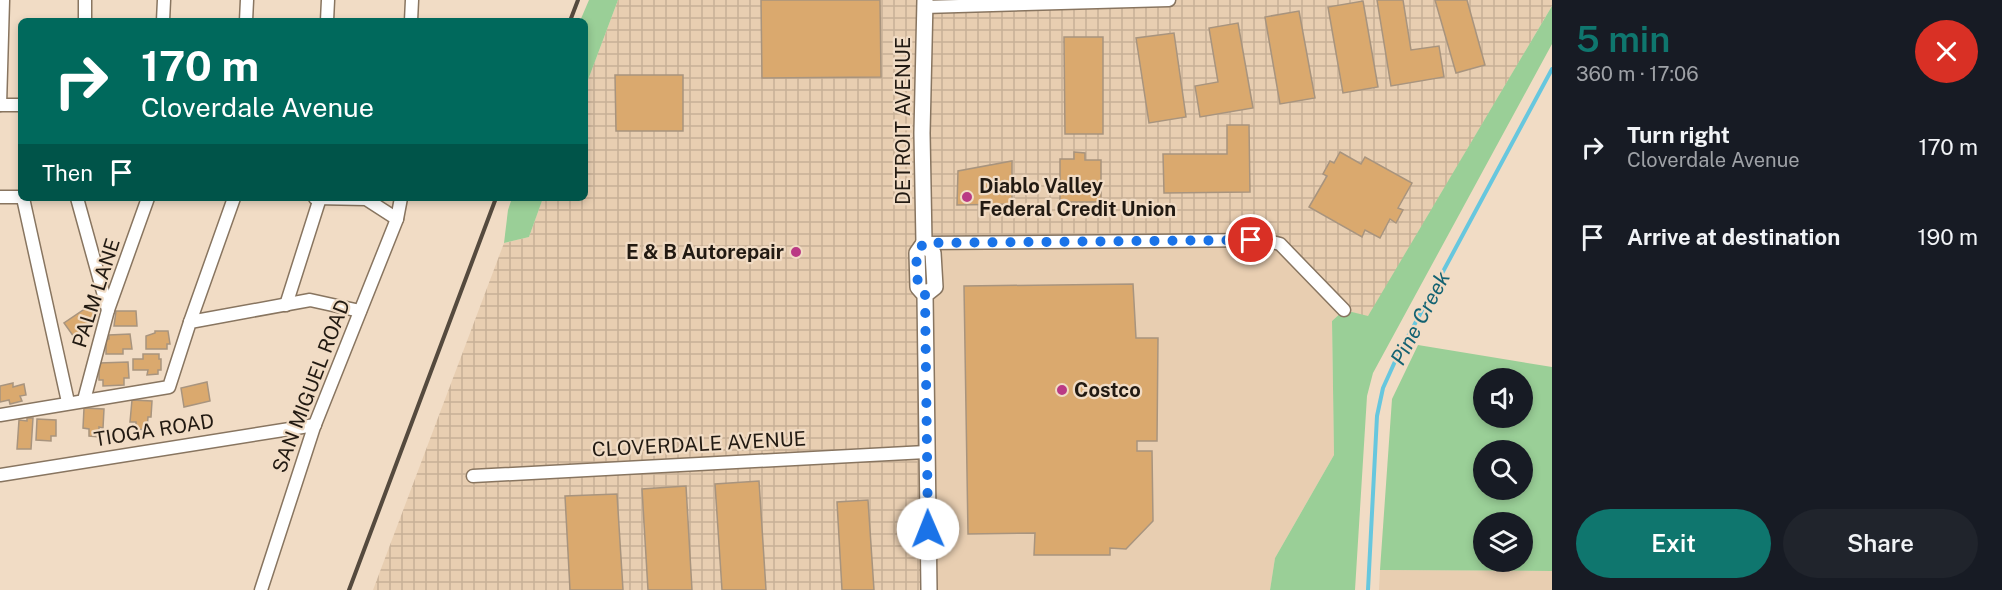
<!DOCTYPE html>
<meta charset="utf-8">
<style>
body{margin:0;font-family:"Public Sans",sans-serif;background:#20242c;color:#f1f3f6;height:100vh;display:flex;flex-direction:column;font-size:22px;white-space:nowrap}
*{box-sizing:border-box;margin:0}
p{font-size:20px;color:#9ea1a6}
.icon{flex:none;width:33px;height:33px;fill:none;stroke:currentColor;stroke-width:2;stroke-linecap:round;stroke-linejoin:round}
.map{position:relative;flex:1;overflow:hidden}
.sheet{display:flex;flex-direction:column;background:#171b24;width:450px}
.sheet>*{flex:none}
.top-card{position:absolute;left:18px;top:18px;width:570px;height:183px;border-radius:9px;box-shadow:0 3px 9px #0003;background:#00695c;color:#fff;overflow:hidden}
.tools{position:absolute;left:1473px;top:368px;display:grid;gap:12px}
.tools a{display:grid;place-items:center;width:60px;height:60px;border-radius:50%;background:#171b24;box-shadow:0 3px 9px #0003;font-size:30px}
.pin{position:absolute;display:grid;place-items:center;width:51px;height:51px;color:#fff;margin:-26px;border:3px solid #fff;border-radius:50%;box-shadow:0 2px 6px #0007}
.me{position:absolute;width:66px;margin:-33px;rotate:359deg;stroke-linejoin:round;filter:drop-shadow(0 0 4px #0008)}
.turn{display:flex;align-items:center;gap:21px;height:126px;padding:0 24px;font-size:27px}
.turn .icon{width:78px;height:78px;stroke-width:2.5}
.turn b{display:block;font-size:42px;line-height:51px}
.then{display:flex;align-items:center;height:57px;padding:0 24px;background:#0003;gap:12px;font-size:22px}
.round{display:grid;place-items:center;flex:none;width:63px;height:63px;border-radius:32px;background:#20242c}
.summary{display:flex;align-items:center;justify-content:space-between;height:102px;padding:0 24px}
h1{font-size:36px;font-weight:600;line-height:45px;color:#0f766e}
.cta{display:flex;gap:12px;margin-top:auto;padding:12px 24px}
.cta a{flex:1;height:69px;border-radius:36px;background:#0f766e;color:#fff;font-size:24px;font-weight:600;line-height:69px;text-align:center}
.cta a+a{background:#20242c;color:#f1f3f6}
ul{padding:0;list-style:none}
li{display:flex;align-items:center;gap:18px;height:90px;padding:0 24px}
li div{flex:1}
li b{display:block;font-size:22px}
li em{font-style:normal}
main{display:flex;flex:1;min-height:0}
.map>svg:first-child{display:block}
</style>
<main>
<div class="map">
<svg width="1552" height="590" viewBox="0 0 1552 590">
<defs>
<pattern id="industrial-grid" width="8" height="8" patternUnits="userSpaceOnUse" patternTransform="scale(1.5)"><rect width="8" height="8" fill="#e8ceb1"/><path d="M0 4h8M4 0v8" fill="none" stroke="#c7b097"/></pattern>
</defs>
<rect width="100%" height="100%" fill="#f1dcc5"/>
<g fill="#e8ceb1">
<path d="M 1273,241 L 1344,310 L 1332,321 L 1334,455 L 1275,558 L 1270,590 L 929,590 L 925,295 L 935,287 L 924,243 Z"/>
<path d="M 1380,570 L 1552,571 L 1552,590 L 1379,590 Z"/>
</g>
<path fill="url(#industrial-grid)" d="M 618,0 L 1552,0 L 1552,6 L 1368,317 L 1344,310 L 1281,244 L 924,243 L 929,590 L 373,590 L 504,243 L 529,237 L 543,198 L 585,198 L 585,88 Z"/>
<g fill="#9acf97" fill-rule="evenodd">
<path d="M 589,0 L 618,0 L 585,88 L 585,21 L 580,21 Z"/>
<path d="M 1552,6 L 1552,44 L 1373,373 L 1367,396 L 1355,590 L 1270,590 L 1275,558 L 1334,455 L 1332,321 L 1344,310 L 1368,316 Z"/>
<path d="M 512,198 L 543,198 L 529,237 L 504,243 L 508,210 Z"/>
<path d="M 1418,345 L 1552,367 L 1552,571 L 1380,570 L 1392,399 ZM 1484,378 L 1522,378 L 1522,417 L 1484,417 ZM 1484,450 L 1522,450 L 1522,489 L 1484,489 ZM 1484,522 L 1522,522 L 1522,561 L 1484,561 Z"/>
</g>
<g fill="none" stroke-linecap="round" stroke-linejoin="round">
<path stroke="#67c7de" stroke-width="4" d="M 1368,590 L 1377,416 L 1383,388 L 1397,357 L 1552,69"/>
</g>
<g fill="#daa96e" stroke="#a8947e" stroke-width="1.5">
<path d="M 761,0 L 880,0 L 881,77 L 762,78 Z"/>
<path d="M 1377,0 L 1403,0 L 1411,50 L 1439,46 L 1444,77 L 1391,86 Z"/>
<path d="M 1435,0 L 1467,0 L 1485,65 L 1456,73 Z"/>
<path d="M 1363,1 L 1378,87 L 1343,93 L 1328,7 Z"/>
<path d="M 1299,11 L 1315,98 L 1280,104 L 1265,17 Z"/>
<path d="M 1238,23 L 1253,108 L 1200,117 L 1195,86 L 1218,82 L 1209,28 Z"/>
<path d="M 1174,33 L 1186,117 L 1149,123 L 1136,38 Z"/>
<path d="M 1064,37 L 1103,37 L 1103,134 L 1065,134 Z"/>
<path d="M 615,75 L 683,75 L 683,131 L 616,131 Z"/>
<path d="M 1227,125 L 1249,125 L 1250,192 L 1164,193 L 1163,154 L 1227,154 Z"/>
<path d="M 1074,152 L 1085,153 L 1085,160 L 1101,160 L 1101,202 L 1060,202 L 1060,159 L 1074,159 Z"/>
<path d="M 1340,152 L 1361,164 L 1365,157 L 1412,183 L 1398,208 L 1403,210 L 1396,223 L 1390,219 L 1380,238 L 1365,230 L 1362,237 L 1309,207 L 1327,176 L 1323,174 L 1330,161 L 1334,163 Z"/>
<path d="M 1012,161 L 1012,204 L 957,205 L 958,171 Z"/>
<path d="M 1133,284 L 1136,338 L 1158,338 L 1157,441 L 1137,441 L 1137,451 L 1152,451 L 1153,521 L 1126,549 L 1110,548 L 1110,555 L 1034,555 L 1035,533 L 968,534 L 964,286 Z"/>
<path d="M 89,306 L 95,315 L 93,317 L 93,324 L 74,337 L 64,323 Z"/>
<path d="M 116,311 L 136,311 L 137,326 L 114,326 Z"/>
<path d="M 155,331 L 168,331 L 170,344 L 167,344 L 167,349 L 146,349 L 146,336 L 155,333 Z"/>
<path d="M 130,334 L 132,349 L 123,349 L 123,354 L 106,354 L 106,339 L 109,339 L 109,335 Z"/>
<path d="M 143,354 L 159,354 L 159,359 L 161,359 L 161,370 L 158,370 L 158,374 L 147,375 L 148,370 L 133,370 L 133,359 L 143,359 Z"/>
<path d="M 128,362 L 129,378 L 124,378 L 124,385 L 103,386 L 103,380 L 99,380 L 99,363 Z"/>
<path d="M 207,382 L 210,401 L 184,407 L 181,388 Z"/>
<path d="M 13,383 L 13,387 L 24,384 L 26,395 L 20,396 L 22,401 L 10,404 L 9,400 L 0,402 L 0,386 Z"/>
<path d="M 132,400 L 152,401 L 151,417 L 148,417 L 147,430 L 136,429 L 136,422 L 130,422 Z"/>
<path d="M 84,408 L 104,409 L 103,428 L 99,427 L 99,437 L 89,436 L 89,429 L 83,428 Z"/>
<path d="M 27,418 L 33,418 L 31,449 L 17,449 L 19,420 L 27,421 Z"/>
<path d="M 37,419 L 56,420 L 56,436 L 51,436 L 51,441 L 36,440 Z"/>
<path d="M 759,481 L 766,590 L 722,590 L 715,484 Z"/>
<path d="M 686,486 L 692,590 L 648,590 L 642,489 Z"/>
<path d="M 617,494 L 623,590 L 570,590 L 565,496 Z"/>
<path d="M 868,500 L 874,590 L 842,590 L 837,502 Z"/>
</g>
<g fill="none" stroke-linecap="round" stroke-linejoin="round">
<defs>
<g id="minor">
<path d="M 924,7 L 1169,0"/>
<path d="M 85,21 L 85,0"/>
<path d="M 163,21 L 164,0"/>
<path d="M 246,21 L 247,0"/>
<path d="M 327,21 L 328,0"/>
<path d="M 411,21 L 412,0"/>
<path d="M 0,105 L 3,0"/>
<path d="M 0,105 L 21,105"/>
<path d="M 0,197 L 21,197"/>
<path d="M 23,198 L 68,402"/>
<path d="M 77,198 L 108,310"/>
<path d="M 315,198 L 366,199 L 397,219"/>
<path d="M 924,243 L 1264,240 L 1280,244 L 1344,310"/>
<path d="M 286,305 L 320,198"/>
<path d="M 190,322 L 234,198"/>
<path d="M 84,400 L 108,310 L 148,198"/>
<path d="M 0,415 L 169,387 L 190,322 L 310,300 L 360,311"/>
<path d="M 0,475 L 315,425"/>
<path d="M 473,476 L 926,452"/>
<path d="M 261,590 L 314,427 L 397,219 L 401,198"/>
</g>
<g id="tertiary">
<path d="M 924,243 L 922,133 L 925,0"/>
<path d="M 925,295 L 935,287 L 933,253 L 924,243 L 917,253 L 918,287 L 925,295 L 929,590"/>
</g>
</defs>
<use href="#minor" stroke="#887560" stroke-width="15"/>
<use href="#tertiary" stroke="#887560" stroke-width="18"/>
<use href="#minor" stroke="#fff" stroke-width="12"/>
<use href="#tertiary" stroke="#fff" stroke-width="15"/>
<g stroke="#554a3e" stroke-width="4">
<path d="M 570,21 L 578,0"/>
<path d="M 349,590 L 496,198"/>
</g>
</g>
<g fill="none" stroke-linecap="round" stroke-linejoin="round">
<path stroke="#1a73e8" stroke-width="10" stroke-dasharray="0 18" d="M 928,529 L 925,295 L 918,287 L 916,253 L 924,243 L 1251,240"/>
</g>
<g fill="#ba3a85" stroke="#f1dcc5" stroke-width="2">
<circle cx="967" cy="197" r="6"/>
<circle cx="796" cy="252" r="6"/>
<circle cx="1062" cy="390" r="6"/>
</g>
<g text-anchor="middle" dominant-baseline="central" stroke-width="4.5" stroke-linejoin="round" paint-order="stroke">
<g font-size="20" fill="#221a12" stroke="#f1dcc5">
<text transform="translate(903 121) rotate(-90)">DETROIT AVENUE</text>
<text transform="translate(96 293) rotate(-72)">PALM LANE</text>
<text transform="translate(311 386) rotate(-69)">SAN MIGUEL ROAD</text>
<text transform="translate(154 430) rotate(-9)">TIOGA ROAD</text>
<text transform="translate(699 444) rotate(-3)">CLOVERDALE AVENUE</text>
</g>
<g font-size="20" font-weight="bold" fill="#221a12" stroke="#f1dcc5" text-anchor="start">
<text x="979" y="186">Diablo Valley<tspan x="979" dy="23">Federal Credit Union</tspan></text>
<text x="784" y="252" text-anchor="end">E &amp; B Autorepair</text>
<text x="1074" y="390">Costco</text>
</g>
<g font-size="21" font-style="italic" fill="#136272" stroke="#f1dcc5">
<text transform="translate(1420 318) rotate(-62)">Pine Creek</text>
</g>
</g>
</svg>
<div class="tools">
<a><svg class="icon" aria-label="sound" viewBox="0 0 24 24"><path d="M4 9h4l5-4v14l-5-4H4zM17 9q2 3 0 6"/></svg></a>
<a><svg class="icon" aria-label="search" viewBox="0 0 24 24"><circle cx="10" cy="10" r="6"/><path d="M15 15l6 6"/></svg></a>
<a><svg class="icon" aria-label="layers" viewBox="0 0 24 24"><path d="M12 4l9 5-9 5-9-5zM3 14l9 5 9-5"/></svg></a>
</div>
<div class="pin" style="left:1251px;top:240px;background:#d93025"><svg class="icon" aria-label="arrive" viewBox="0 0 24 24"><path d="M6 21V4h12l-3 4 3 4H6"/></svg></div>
<svg class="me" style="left:928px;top:529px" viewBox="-20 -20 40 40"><circle r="19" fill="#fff"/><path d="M0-13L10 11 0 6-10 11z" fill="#1a73e8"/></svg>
<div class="top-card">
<div class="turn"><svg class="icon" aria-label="right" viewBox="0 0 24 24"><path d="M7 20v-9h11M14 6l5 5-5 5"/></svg><div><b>170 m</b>Cloverdale Avenue</div></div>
<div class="then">Then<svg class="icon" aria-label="arrive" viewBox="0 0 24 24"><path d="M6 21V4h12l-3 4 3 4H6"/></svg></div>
</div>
</div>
<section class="sheet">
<div class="summary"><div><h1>5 min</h1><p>360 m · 17:06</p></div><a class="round" style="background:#d93025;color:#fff"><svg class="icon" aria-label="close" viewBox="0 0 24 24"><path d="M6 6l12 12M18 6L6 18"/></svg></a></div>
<ul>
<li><svg class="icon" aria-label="right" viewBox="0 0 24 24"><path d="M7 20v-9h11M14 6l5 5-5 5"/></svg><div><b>Turn right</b><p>Cloverdale Avenue</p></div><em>170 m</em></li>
<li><svg class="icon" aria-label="arrive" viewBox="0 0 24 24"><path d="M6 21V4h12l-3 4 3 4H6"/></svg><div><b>Arrive at destination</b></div><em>190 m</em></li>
</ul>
<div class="cta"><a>Exit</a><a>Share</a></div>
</section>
</main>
